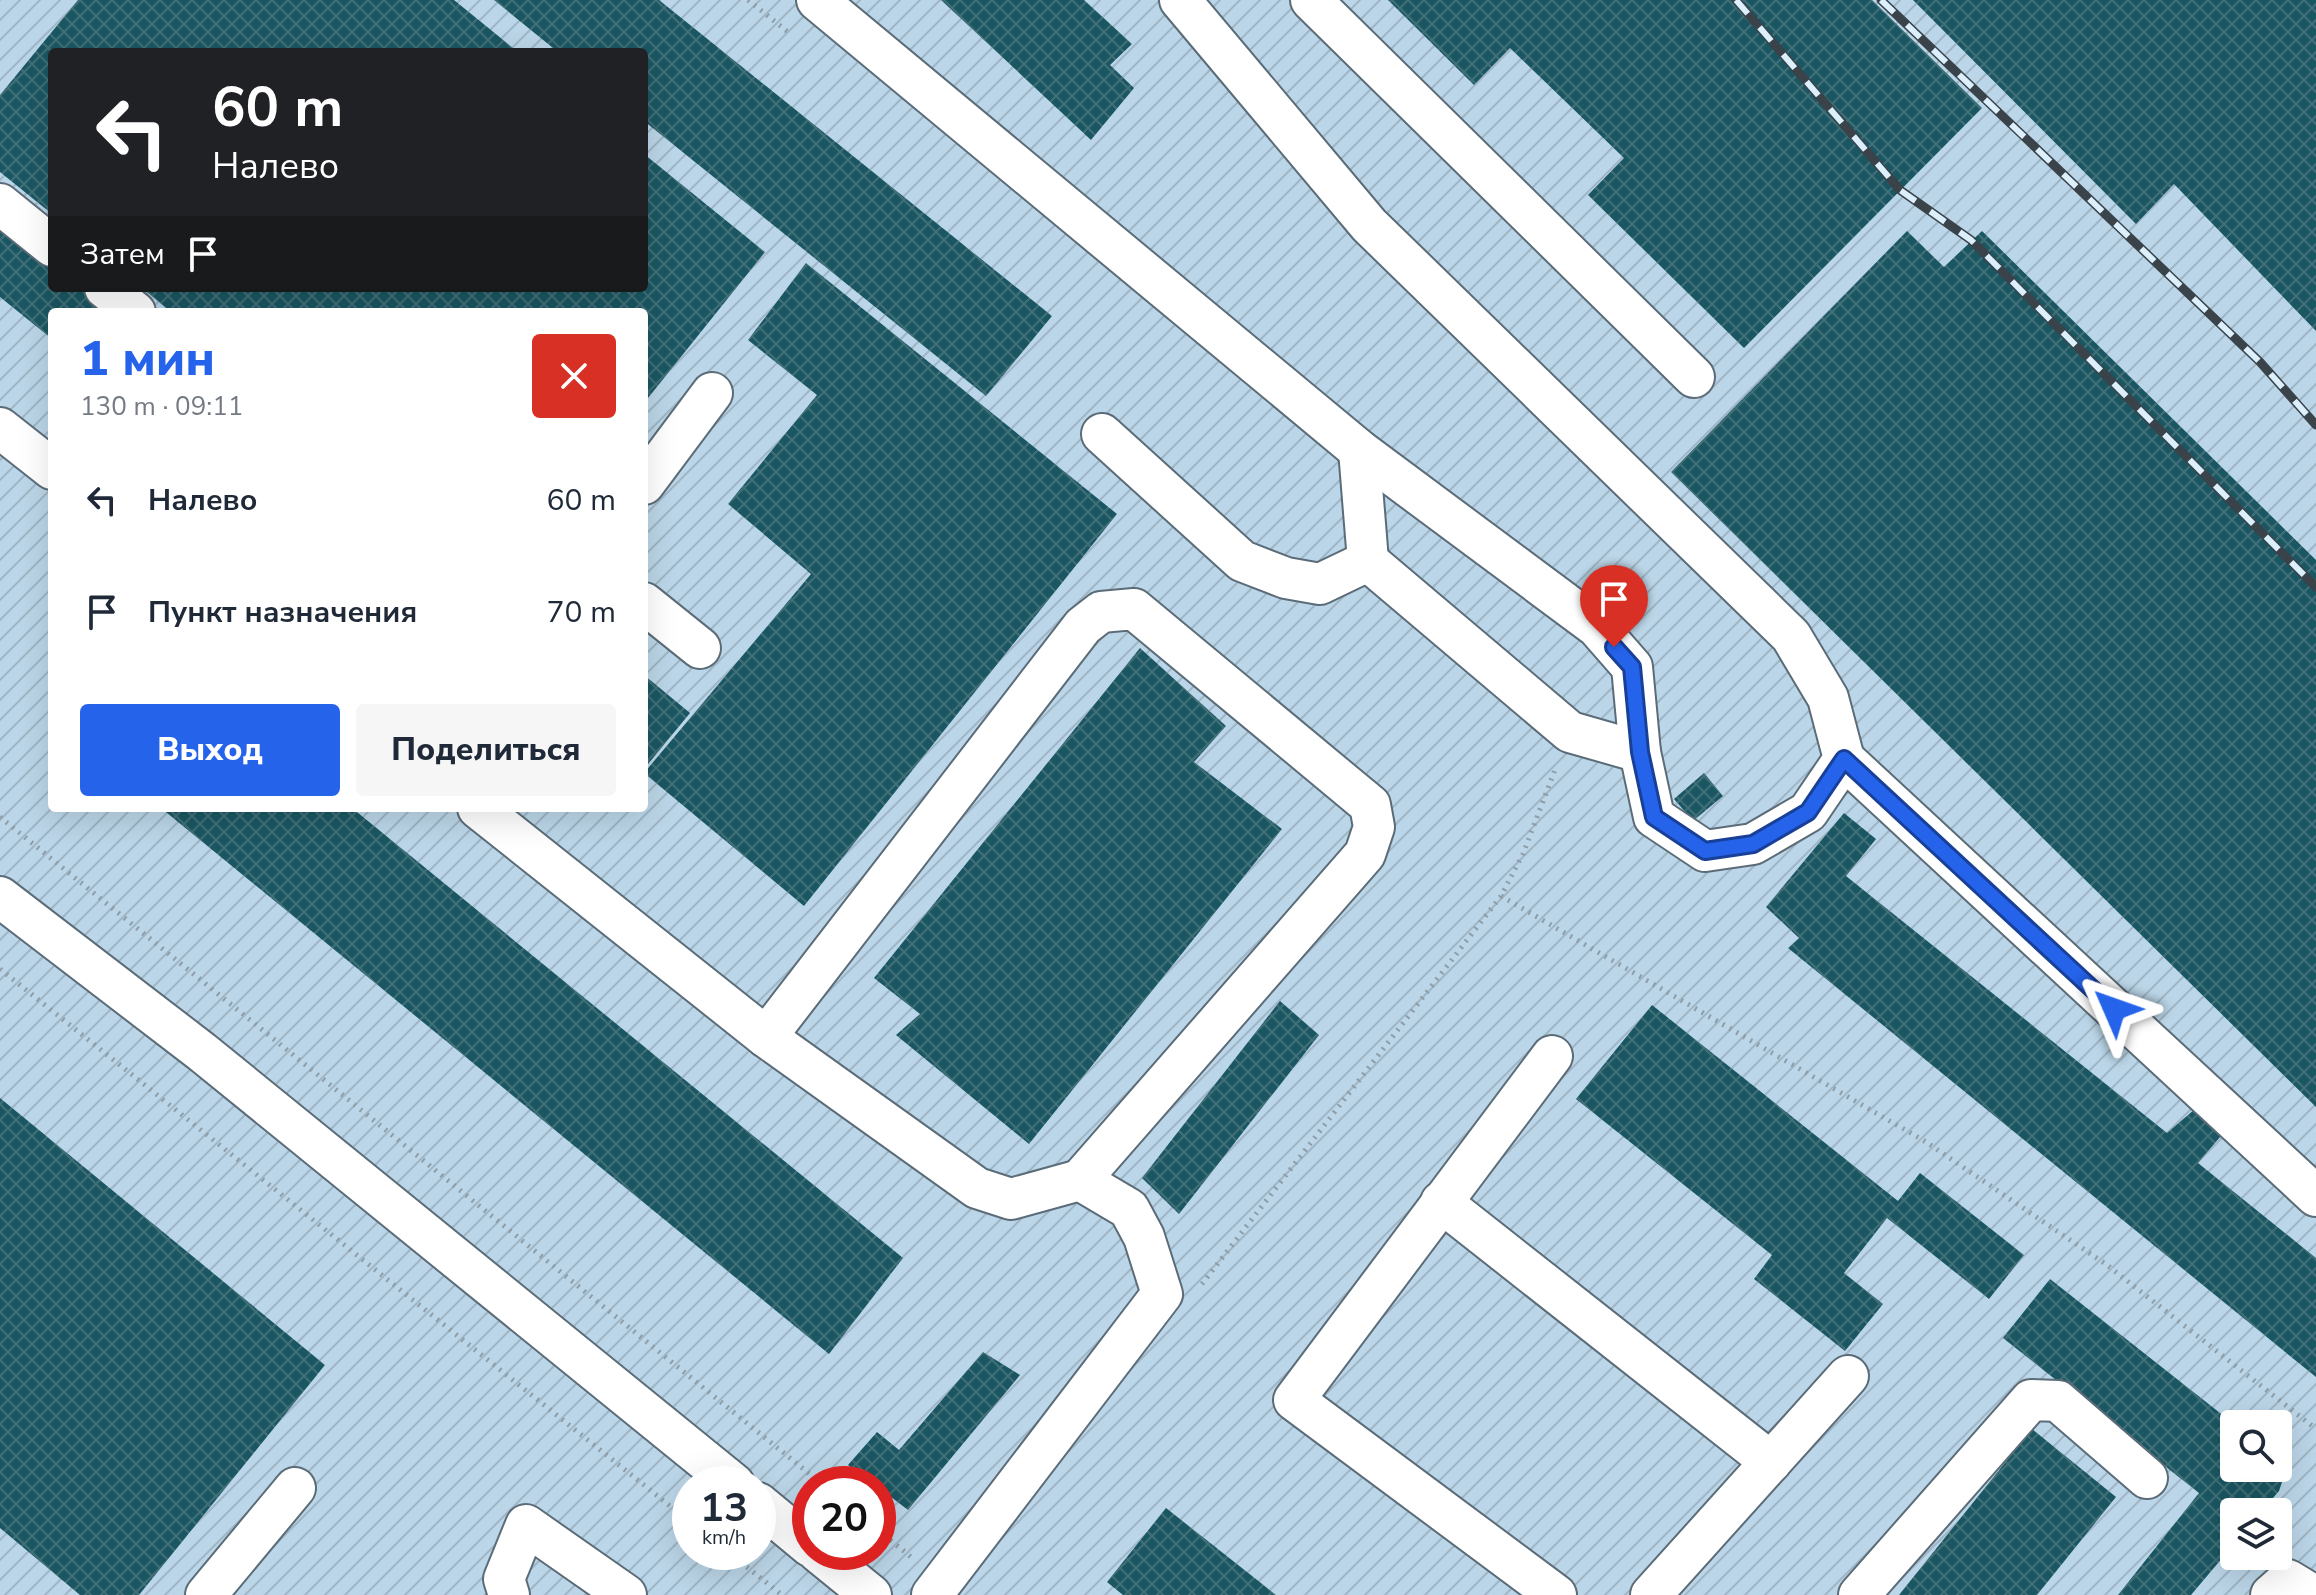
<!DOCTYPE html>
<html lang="ru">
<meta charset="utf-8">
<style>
body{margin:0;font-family:"Nunito Sans",sans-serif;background:#f6f6f7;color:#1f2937;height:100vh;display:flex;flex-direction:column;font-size:30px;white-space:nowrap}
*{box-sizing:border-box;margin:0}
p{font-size:26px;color:#747a83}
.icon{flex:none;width:44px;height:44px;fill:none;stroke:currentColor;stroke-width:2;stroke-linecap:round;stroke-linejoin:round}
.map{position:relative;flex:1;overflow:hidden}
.drawer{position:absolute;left:48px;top:308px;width:600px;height:504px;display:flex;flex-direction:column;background:#fff;border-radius:8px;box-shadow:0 8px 32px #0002}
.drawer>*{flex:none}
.top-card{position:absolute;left:48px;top:48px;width:600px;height:244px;border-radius:8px;box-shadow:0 8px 32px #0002;background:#202124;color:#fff;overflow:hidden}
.buttons{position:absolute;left:2220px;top:1410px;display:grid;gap:16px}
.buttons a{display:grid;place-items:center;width:72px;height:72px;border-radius:8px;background:#fff;box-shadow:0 8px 32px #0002;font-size:40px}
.speed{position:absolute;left:672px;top:1466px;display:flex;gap:16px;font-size:40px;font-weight:700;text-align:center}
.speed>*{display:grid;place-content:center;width:104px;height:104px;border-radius:50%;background:#fff;box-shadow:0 8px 32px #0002;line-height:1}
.speed small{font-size:20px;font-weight:400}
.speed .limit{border:12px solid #d22;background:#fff;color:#111}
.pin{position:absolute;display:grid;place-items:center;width:68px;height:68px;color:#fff;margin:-82px -34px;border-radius:50% 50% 50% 0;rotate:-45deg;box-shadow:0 0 8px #0007}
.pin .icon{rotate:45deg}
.me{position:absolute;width:88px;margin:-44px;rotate:313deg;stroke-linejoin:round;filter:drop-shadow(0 0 6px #0008)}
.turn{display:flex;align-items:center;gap:28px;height:168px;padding:0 32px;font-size:36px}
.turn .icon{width:104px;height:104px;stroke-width:2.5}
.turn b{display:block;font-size:56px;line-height:68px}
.then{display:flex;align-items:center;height:76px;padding:0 32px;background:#0003;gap:16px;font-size:30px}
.round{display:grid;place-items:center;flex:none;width:84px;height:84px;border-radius:8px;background:#f6f6f7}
.headline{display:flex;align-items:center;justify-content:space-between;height:136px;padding:0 32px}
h1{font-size:48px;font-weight:800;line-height:60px;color:#2563eb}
.button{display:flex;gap:16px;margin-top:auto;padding:16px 32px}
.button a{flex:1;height:92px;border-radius:8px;background:#2563eb;color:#fff;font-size:32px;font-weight:800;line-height:92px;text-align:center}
.button a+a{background:#f6f6f7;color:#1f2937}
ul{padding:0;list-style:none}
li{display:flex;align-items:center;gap:24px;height:112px;padding:0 32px}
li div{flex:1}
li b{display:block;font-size:30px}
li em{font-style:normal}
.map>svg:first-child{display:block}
</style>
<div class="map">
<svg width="2316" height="1595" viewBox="0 0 2316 1595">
<defs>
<pattern id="industrial-furrows" width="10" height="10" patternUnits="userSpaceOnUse" patternTransform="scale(2)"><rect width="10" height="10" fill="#bbd6e8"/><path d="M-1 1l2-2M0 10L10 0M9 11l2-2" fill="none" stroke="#9fb6c6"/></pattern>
<pattern id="building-cross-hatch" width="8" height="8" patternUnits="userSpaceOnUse" patternTransform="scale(2)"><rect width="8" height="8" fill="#1a5762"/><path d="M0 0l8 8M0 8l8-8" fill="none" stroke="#416f78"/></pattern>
</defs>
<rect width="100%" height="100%" fill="#cee2ef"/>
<path fill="url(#industrial-furrows)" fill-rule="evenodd" d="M 0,0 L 2316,0 L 2316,1595 L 0,1595 ZM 52,52 L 644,52 L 644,288 L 52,288 ZM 52,312 L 644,312 L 644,808 L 52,808 ZM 2234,1424 L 2278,1424 L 2278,1468 L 2234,1468 ZM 690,1484 L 758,1484 L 758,1552 L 690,1552 ZM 810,1484 L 878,1484 L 878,1552 L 810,1552 ZM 2234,1512 L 2278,1512 L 2278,1556 L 2234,1556 Z"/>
<g fill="url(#building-cross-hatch)">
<path d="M 78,0 L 454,0 L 518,52 L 52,52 L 52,214 L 0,172 L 0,95 Z"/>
<path d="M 494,0 L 659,0 L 1052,316 L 986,396 L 644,121 L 644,52 L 558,52 Z"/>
<path d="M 941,0 L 1084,0 L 1132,44 L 1110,65 L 1134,88 L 1091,140 Z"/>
<path d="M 1388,0 L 1872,0 L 1982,108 L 1744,348 L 1588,195 L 1624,158 L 1510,48 L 1474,85 Z"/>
<path d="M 1913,0 L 2316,0 L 2316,331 L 2174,184 L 2136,224 Z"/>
<path d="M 644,154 L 765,252 L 644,403 L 644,312 L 171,312 L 142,288 L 644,288 Z"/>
<path d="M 0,214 L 52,256 L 52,288 L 92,288 L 122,312 L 52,312 L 52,339 L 0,297 Z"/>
<path d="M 1907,231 L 1944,267 L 1982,231 L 2316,560 L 2316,1107 L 1671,472 Z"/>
<path d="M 806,263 L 1117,514 L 804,906 L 644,773 L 811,574 L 728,504 L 817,395 L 748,340 Z"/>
<path d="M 1140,648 L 1226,726 L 1194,762 L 1282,829 L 1029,1144 L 896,1035 L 920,1014 L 874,978 Z"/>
<path d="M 644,675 L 690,713 L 644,769 Z"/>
<path d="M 1704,773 L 1723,796 L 1693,821 L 1674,799 Z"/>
<path d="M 161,808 L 352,808 L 903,1258 L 829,1354 Z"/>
<path d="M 1844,813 L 1876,839 L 1846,876 L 2167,1133 L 2195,1109 L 2226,1130 L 2198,1163 L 2316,1258 L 2316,1377 L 1788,948 L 1799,938 L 1766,907 Z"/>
<path d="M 1280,1001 L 1319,1035 L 1179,1214 L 1142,1178 Z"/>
<path d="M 1652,1005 L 1898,1201 L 1920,1173 L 2024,1255 L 1989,1299 L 1887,1218 L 1844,1273 L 1883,1304 L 1845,1351 L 1754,1279 L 1772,1255 L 1576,1099 Z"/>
<path d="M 0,1098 L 325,1365 L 139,1595 L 80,1595 L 0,1528 Z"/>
<path d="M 2050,1279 L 2234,1424 L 2234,1468 L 2278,1468 L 2278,1459 L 2287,1467 L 2279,1491 L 2261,1512 L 2234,1512 L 2234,1544 L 2191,1595 L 2118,1595 L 2199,1493 L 2003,1338 Z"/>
<path d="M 983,1352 L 1020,1375 L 908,1510 L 878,1487 L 878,1484 L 873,1484 L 848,1465 L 877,1432 L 899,1450 Z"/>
<path d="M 2032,1429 L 2116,1497 L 2037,1595 L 1899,1595 Z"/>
<path d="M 1166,1508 L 1276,1595 L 1123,1595 L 1107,1582 Z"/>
</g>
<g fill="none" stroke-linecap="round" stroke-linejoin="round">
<defs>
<g id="minor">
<path d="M 817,0 L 1359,450 L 1597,627 L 1632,667 L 1640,752 L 1654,817 L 1705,851 L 1753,844 L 1808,812 L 1844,759 L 1828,698 L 1791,636 L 1369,225 L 1180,0"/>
<path d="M 1311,0 L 1694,377"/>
<path d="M 0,204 L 52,246"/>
<path d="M 105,288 L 135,312"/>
<path d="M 0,428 L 52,469"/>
<path d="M 1102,434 L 1242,561 L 1286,578 L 1320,584 L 1368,561 L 1359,450"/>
<path d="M 644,484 L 712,393"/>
<path d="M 1368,561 L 1570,732 L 1640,752"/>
<path d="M 644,603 L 700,648"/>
<path d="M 1844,759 L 2316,1196"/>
<path d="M 478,808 L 766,1037 L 977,1188 L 1011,1199 L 1080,1180 L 1129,1209 L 1144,1237 L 1162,1294 L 932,1595"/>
<path d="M 0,897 L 202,1052 L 734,1484"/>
<path d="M 766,1037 L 1083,626 L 1101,612 L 1134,609 L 1370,805 L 1374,827 L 1365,854 L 1080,1180"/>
<path d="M 1552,1056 L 1294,1400 L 1556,1595"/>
<path d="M 1441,1202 L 1771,1462"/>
<path d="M 758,1503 L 810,1546"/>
<path d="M 818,1552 L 871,1595"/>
<path d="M 206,1595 L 295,1488"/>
<path d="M 509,1595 L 504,1579 L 526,1525 L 626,1595"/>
<path d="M 1651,1595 L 1848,1376"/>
<path d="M 1859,1595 L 2031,1400 L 2058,1401 L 2147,1478"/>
<path d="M 2271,1595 L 2288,1580 L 2313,1595"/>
</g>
</defs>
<use href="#minor" stroke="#5b6c78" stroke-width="44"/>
<g stroke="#8e9da7" stroke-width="5" stroke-dasharray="2 6" stroke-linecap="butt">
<path d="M 748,0 L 788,32"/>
<path d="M 0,817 L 822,1484"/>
<path d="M 1501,896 L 1926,1142 L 2107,1265 L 2316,1429"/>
<path d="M 0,969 L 690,1522"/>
<path d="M 1202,1284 L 1501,896 L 1523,854 L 1556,767"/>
<path d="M 878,1530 L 911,1557"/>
<path d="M 728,1552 L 782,1595"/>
</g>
<use href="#minor" stroke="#fff" stroke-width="40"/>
<defs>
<g id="rail">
<path d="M 1736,0 L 1900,190 L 1971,240 L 2316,587"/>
<path d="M 1881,0 L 2260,362 L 2316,425"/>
</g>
</defs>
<use href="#rail" stroke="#3a434a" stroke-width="9"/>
<use href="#rail" stroke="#dbeffc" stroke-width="6" stroke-dasharray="18" stroke-linecap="butt"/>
</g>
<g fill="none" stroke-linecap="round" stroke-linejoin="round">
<defs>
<path id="route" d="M 1614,647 L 1632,667 L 1640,752 L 1654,817 L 1705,851 L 1753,844 L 1808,812 L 1844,759 L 2114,1009"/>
</defs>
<use href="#route" stroke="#184099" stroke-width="20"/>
<use href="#route" stroke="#2563eb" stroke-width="14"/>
</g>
</svg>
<div class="buttons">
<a><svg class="icon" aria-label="search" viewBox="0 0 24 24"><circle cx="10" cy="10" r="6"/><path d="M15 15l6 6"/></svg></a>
<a><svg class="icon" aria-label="layers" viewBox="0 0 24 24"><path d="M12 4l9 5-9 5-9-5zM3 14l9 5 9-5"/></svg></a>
</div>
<div class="speed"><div>13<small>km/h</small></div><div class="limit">20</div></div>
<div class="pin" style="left:1614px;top:647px;background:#d93025"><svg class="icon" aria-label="arrive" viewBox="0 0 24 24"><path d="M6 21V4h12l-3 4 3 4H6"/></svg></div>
<svg class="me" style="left:2114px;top:1009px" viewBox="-20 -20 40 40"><path d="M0-17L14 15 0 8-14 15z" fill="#2563eb" stroke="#fff" stroke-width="4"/></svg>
<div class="top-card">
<div class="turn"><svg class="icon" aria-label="left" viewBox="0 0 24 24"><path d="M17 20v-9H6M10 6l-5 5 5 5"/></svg><div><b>60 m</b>Налево</div></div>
<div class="then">Затем<svg class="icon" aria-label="arrive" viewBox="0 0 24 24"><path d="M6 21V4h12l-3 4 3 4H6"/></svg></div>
</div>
<section class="drawer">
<div class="headline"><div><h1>1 мин</h1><p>130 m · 09:11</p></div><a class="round" style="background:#d93025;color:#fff"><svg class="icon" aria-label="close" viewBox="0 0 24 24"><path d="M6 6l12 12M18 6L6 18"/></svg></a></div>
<ul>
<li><svg class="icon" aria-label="left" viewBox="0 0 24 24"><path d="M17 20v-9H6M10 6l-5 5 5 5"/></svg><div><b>Налево</b></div><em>60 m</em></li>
<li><svg class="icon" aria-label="arrive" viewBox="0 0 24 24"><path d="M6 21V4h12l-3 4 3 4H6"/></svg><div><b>Пункт назначения</b></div><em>70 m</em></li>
</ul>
<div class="button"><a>Выход</a><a>Поделиться</a></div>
</section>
</div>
